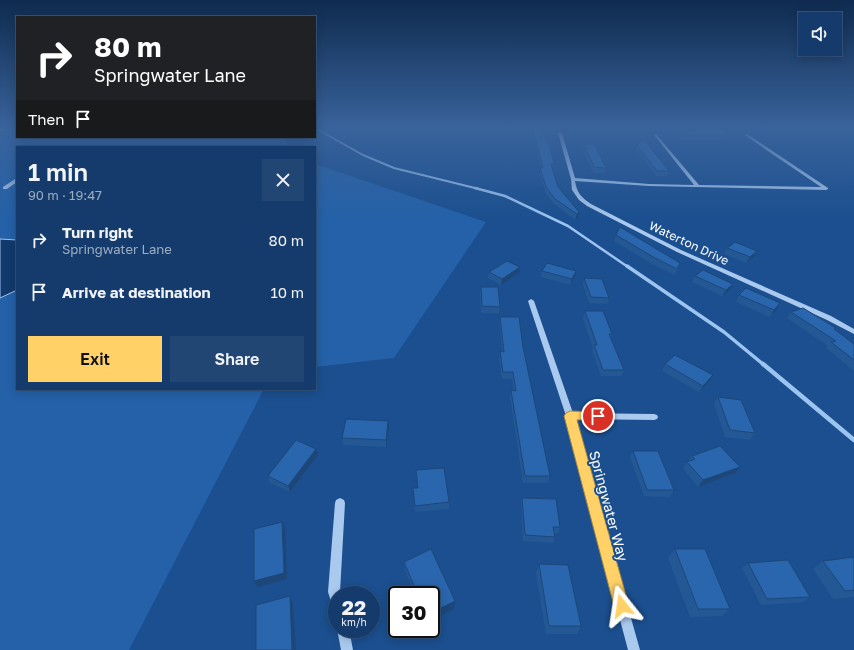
<!DOCTYPE html>
<meta charset="utf-8">
<style>
body{margin:0;font-family:"Golos Text",sans-serif;background:#214673;color:#f1f3f6;height:100vh;display:flex;flex-direction:column;font-size:15px;white-space:nowrap}
*{box-sizing:border-box;margin:0}
p{font-size:13px;color:#9dadc1}
.icon{flex:none;width:22px;height:22px;fill:none;stroke:currentColor;stroke-width:2;stroke-linecap:round;stroke-linejoin:round}
.map{position:relative;flex:1;overflow:hidden}
.sheet{position:absolute;left:16px;top:146px;width:300px;height:244px;display:flex;flex-direction:column;background:#143b6b;border-radius:0px;box-shadow:0 2px 10px #0003,0 0 0 1px #33557e}
.sheet>*{flex:none}
.guide{position:absolute;left:16px;top:16px;width:300px;height:122px;border-radius:0px;box-shadow:0 2px 10px #0003,0 0 0 1px #33557e;background:#202124;color:#fff;overflow:hidden}
.tools{position:absolute;left:798px;top:12px;display:grid;gap:8px}
.tools a{display:grid;place-items:center;width:44px;height:44px;border-radius:0px;background:#143b6b;box-shadow:0 2px 10px #0003,0 0 0 1px #33557e;font-size:20px}
.speed{position:absolute;left:328px;top:586px;display:flex;gap:8px;font-size:20px;font-weight:700;text-align:center}
.speed>*{display:grid;place-content:center;width:52px;height:52px;border-radius:50%;background:#143b6b;box-shadow:0 2px 10px #0003,0 0 0 1px #33557e;line-height:1}
.speed small{font-size:10px;font-weight:400}
.speed .limit{border:2px solid #111;border-radius:6px;background:#fff;color:#111}
.pin{position:absolute;display:grid;place-items:center;width:34px;height:34px;color:#fff;margin:-17px;border:2px solid #fff;border-radius:50%;box-shadow:0 1px 4px #0007}
.me{position:absolute;width:44px;margin:-22px;rotate:345deg;stroke-linejoin:round;filter:drop-shadow(0 0 3px #0008)}
.turn{display:flex;align-items:center;gap:14px;height:84px;padding:0 12px;font-size:18px}
.turn .icon{width:52px;height:52px;stroke-width:2.5}
.turn b{display:block;font-size:28px;line-height:34px}
.then{display:flex;align-items:center;height:38px;padding:0 12px;background:#0003;gap:8px;font-size:15px}
.round{display:grid;place-items:center;flex:none;width:42px;height:42px;border-radius:0px;background:#214673}
.headline{display:flex;align-items:center;justify-content:space-between;height:68px;padding:0 12px}
h1{font-size:24px;font-weight:600;line-height:30px}
.primary-button{display:flex;gap:8px;margin-top:auto;padding:8px 12px}
.primary-button a{flex:1;height:46px;border-radius:0px;background:#ffd166;color:#111;font-size:16px;font-weight:600;line-height:46px;text-align:center}
.primary-button a+a{background:#214673;color:#f1f3f6}
ul{padding:0;list-style:none}
li{display:flex;align-items:center;gap:12px;height:52px;padding:0 12px}
li div{flex:1}
li b{display:block;font-size:15px}
li em{font-style:normal}
.map>svg:first-child{display:block}
</style>
<div class="map">
<svg width="854" height="650" viewBox="0 0 854 650">
<rect width="100%" height="100%" fill="#1b4f8f"/>
<g fill="#2461a8">
<path d="M 15,128 L 17,128 L 17,137 L 285,137 L 288,147 L 17,147 L 17,389 L 264,389 L 129,650 L 0,650 L 0,135 Z"/>
<path d="M 315,164 L 486,222 L 394,358 L 315,367 Z"/>
</g>
<path fill="#123a6d" stroke="#9cc4f0" d="M 0,239 L 17,240 L 17,290 L 0,298 Z"/>
<g fill="none" stroke-linecap="round" stroke-linejoin="round">
<path stroke="#9cc4f0" stroke-width="2" d="M 315,128 L 363,155 L 394,168 L 479,189"/>
<path stroke="#9cc4f0" stroke-width="2.5" d="M 475,188 L 505,196 L 568,226 L 628,267"/>
<path stroke="#9cc4f0" stroke-width="3.5" d="M 627,266 L 724,332 L 764,365"/>
<path stroke="#9cc4f0" stroke-width="4.5" d="M 763,364 L 854,440"/>
<g fill="#a9c9ee" fill-rule="evenodd">
<path d="M 6,128 L 5,129 L 0,131 L 0,129 Z"/>
<path d="M 560,132 L 562,133 L 575,178 L 649,184 L 694,185 L 655,136 L 654,135 L 656,134 L 699,185 L 821,187 L 746,136 L 745,135 L 747,134 L 828,188 L 828,189 L 826,190 L 649,186 L 575,181 C 577,193 581,197 591,204 L 681,250 L 831,316 L 854,329 L 854,334 L 827,320 L 677,252 L 587,206 L 579,200 L 572,190 L 571,179 L 558,133 Z"/>
<path d="M 15,179 L 17,179 L 17,182 L 7,189 L 3,189 L 3,187 Z"/>
<path d="M 531,299 L 534,301 L 573,413 L 654,414 L 657,415 L 658,417 L 657,419 L 654,420 L 575,419 L 640,650 L 628,650 L 566,416 L 528,301 Z"/>
<path d="M 340,498 L 344,500 L 345,503 L 340,592 L 340,595 L 337,595 L 337,610 L 333,608 L 328,592 L 335,503 L 336,500 Z"/>
<path d="M 337,629 L 349,629 L 353,650 L 341,650 Z"/>
</g>
</g>
<g fill="#245895">
<path d="M 532,128 L 538,128 L 554,164 L 553,169 L 558,187 L 579,212 L 578,218 L 575,220 L 554,204 L 545,192 L 540,173 L 541,168 Z"/>
<path d="M 682,134 L 729,135 L 727,140 L 680,140 Z"/>
<path d="M 584,144 L 606,168 L 605,173 L 593,173 L 583,149 Z"/>
<path d="M 637,145 L 669,171 L 667,176 L 656,176 L 636,149 Z"/>
<path d="M 616,235 L 680,263 L 675,275 L 652,264 L 614,241 Z"/>
<path d="M 727,248 L 757,251 L 754,257 L 746,263 L 724,254 Z"/>
<path d="M 542,271 L 575,277 L 570,285 L 541,277 Z"/>
<path d="M 489,272 L 519,273 L 501,285 L 488,278 Z"/>
<path d="M 695,276 L 733,284 L 730,290 L 722,296 L 692,282 Z"/>
<path d="M 584,278 L 609,298 L 607,304 L 589,303 L 583,284 Z"/>
<path d="M 481,287 L 500,307 L 499,313 L 481,313 L 480,293 Z"/>
<path d="M 739,295 L 777,309 L 770,317 L 736,302 Z"/>
<path d="M 585,311 L 612,334 L 611,338 L 624,370 L 621,376 L 601,376 L 592,351 L 593,348 L 583,318 Z"/>
<path d="M 791,312 L 836,328 L 835,330 L 854,344 L 854,371 L 826,348 L 828,346 L 787,318 Z"/>
<path d="M 500,317 L 523,347 L 550,476 L 548,483 L 523,483 L 510,397 L 511,390 L 514,391 L 512,379 L 502,379 L 499,358 L 500,351 L 502,351 L 499,323 Z"/>
<path d="M 665,364 L 709,382 L 699,392 L 662,371 Z"/>
<path d="M 718,397 L 755,433 L 750,440 L 725,437 L 714,404 Z"/>
<path d="M 389,428 L 386,447 L 343,445 L 342,438 Z"/>
<path d="M 633,451 L 674,490 L 670,497 L 644,496 L 630,457 Z"/>
<path d="M 318,455 L 290,492 L 270,483 L 268,476 Z"/>
<path d="M 692,456 L 735,473 L 698,487 L 683,468 L 687,462 L 688,461 Z"/>
<path d="M 416,470 L 449,502 L 449,509 L 415,512 L 413,488 L 418,488 Z"/>
<path d="M 522,498 L 560,527 L 558,533 L 554,533 L 555,537 L 553,543 L 523,541 L 521,504 Z"/>
<path d="M 675,549 L 730,609 L 722,616 L 690,617 L 668,558 Z"/>
<path d="M 854,557 L 854,597 L 833,599 L 813,569 L 823,561 Z"/>
<path d="M 404,562 L 455,601 L 454,609 L 431,595 L 415,595 L 405,570 Z"/>
<path d="M 748,563 L 810,597 L 803,602 L 761,605 L 742,568 Z"/>
<path d="M 539,564 L 581,626 L 577,634 L 546,634 L 536,573 Z"/>
</g>
<g fill="#1d4779">
<path d="M 579,212 L 578,218 L 575,220 L 577,214 Z"/>
<path d="M 757,251 L 754,257 L 746,263 L 750,257 Z"/>
<path d="M 520,267 L 519,273 L 501,285 L 502,279 Z"/>
<path d="M 576,271 L 575,277 L 570,285 L 572,279 Z"/>
<path d="M 733,284 L 730,290 L 722,296 L 726,290 Z"/>
<path d="M 780,303 L 777,309 L 770,317 L 774,310 Z"/>
<path d="M 713,375 L 709,382 L 699,392 L 703,386 Z"/>
<path d="M 388,421 L 389,428 L 386,447 L 386,440 Z"/>
<path d="M 316,449 L 318,455 L 290,492 L 288,486 Z"/>
<path d="M 740,467 L 735,473 L 698,487 L 703,480 Z"/>
<path d="M 282,522 L 285,528 L 287,579 L 257,587 L 254,581 Z"/>
<path d="M 290,596 L 293,604 L 296,650 L 292,650 Z"/>
<path d="M 455,601 L 454,609 L 431,620 L 431,613 Z"/>
</g>
<g fill="#2a66ad" stroke="#1d4779">
<path d="M 533,128 L 538,128 L 549,143 L 554,164 L 551,164 L 558,187 L 579,212 L 577,214 L 555,199 L 546,187 L 540,168 L 543,168 Z"/>
<path d="M 698,128 L 720,128 L 729,135 L 682,135 L 682,134 Z"/>
<path d="M 644,140 L 669,171 L 657,171 L 637,145 Z"/>
<path d="M 584,144 L 594,144 L 606,168 L 594,167 Z"/>
<path d="M 620,227 L 680,263 L 677,269 L 655,258 L 616,235 Z"/>
<path d="M 735,242 L 757,251 L 750,257 L 727,248 Z"/>
<path d="M 507,261 L 520,267 L 502,279 L 489,272 Z"/>
<path d="M 547,263 L 576,271 L 572,279 L 542,271 Z"/>
<path d="M 703,270 L 733,284 L 726,290 L 695,276 Z"/>
<path d="M 584,278 L 602,279 L 609,298 L 591,297 Z"/>
<path d="M 481,287 L 498,287 L 500,307 L 482,306 Z"/>
<path d="M 746,288 L 780,303 L 774,310 L 739,295 Z"/>
<path d="M 803,308 L 836,328 L 834,329 L 854,344 L 854,360 L 831,342 L 836,341 L 791,312 Z"/>
<path d="M 585,311 L 603,311 L 612,334 L 609,334 L 624,370 L 603,370 L 594,345 L 597,345 Z"/>
<path d="M 500,317 L 519,317 L 523,347 L 550,476 L 525,476 L 511,390 L 516,391 L 513,372 L 503,372 L 500,351 L 504,352 Z"/>
<path d="M 675,355 L 713,375 L 703,386 L 665,364 Z"/>
<path d="M 718,397 L 741,400 L 755,433 L 730,430 Z"/>
<path d="M 346,419 L 388,421 L 386,440 L 342,438 Z"/>
<path d="M 296,440 L 316,449 L 288,486 L 268,476 Z"/>
<path d="M 720,446 L 740,467 L 703,480 L 687,462 L 695,459 L 692,456 Z"/>
<path d="M 633,451 L 658,451 L 674,490 L 647,490 Z"/>
<path d="M 444,468 L 449,502 L 415,506 L 413,488 L 418,488 L 416,470 Z"/>
<path d="M 522,498 L 556,499 L 560,527 L 553,527 L 555,537 L 525,535 Z"/>
<path d="M 282,522 L 284,573 L 254,581 L 254,529 Z"/>
<path d="M 431,549 L 455,601 L 431,613 L 431,595 L 418,595 L 404,562 Z"/>
<path d="M 675,549 L 705,549 L 730,609 L 698,609 Z"/>
<path d="M 854,557 L 854,590 L 845,591 L 823,561 Z"/>
<path d="M 788,560 L 810,597 L 767,599 L 748,563 Z"/>
<path d="M 539,564 L 568,565 L 581,626 L 549,626 Z"/>
<path d="M 290,596 L 292,650 L 256,650 L 256,605 Z"/>
</g>
<linearGradient id="sky" x2="0" y2="1"><stop stop-color="#0f2b4f"/><stop offset="0.58" stop-color="#39639b"/><stop offset="1" stop-color="#39639b" stop-opacity="0"/></linearGradient>
<rect width="854" height="219" fill="url(#sky)"/>
<path fill="#ffd166" stroke="#a68842" d="M 570,411 L 598,412 L 602,413 L 603,416 L 602,419 L 577,420 L 629,606 L 627,611 L 622,614 L 616,611 L 614,606 L 564,416 L 566,413 Z"/>
<g text-anchor="middle" dominant-baseline="central" stroke-width="4" stroke-linejoin="round" paint-order="stroke">
<g font-size="12" fill="#fff" stroke="#1b4f8f">
<text transform="translate(689 243) rotate(25)">Waterton Drive</text>
</g>
<g font-size="14" fill="#fff" stroke="#1b4f8f">
<text transform="translate(609 506) rotate(75)">Springwater Way</text>
</g>
</g>
</svg>
<div class="tools">
<a><svg class="icon" aria-label="sound" viewBox="0 0 24 24"><path d="M4 9h4l5-4v14l-5-4H4zM17 9q2 3 0 6"/></svg></a>
</div>
<div class="speed"><div>22<small>km/h</small></div><div class="limit">30</div></div>
<div class="pin" style="left:598px;top:416px;background:#d93025"><svg class="icon" aria-label="arrive" viewBox="0 0 24 24"><path d="M6 21V4h12l-3 4 3 4H6"/></svg></div>
<svg class="me" style="left:622px;top:606px" viewBox="-20 -20 40 40"><path d="M0-17L14 15 0 8-14 15z" fill="#ffd166" stroke="#fff" stroke-width="4"/></svg>
<div class="guide">
<div class="turn"><svg class="icon" aria-label="right" viewBox="0 0 24 24"><path d="M7 20v-9h11M14 6l5 5-5 5"/></svg><div><b>80 m</b>Springwater Lane</div></div>
<div class="then">Then<svg class="icon" aria-label="arrive" viewBox="0 0 24 24"><path d="M6 21V4h12l-3 4 3 4H6"/></svg></div>
</div>
<section class="sheet">
<div class="headline"><div><h1>1 min</h1><p>90 m · 19:47</p></div><a class="round"><svg class="icon" aria-label="close" viewBox="0 0 24 24"><path d="M6 6l12 12M18 6L6 18"/></svg></a></div>
<ul>
<li><svg class="icon" aria-label="right" viewBox="0 0 24 24"><path d="M7 20v-9h11M14 6l5 5-5 5"/></svg><div><b>Turn right</b><p>Springwater Lane</p></div><em>80 m</em></li>
<li><svg class="icon" aria-label="arrive" viewBox="0 0 24 24"><path d="M6 21V4h12l-3 4 3 4H6"/></svg><div><b>Arrive at destination</b></div><em>10 m</em></li>
</ul>
<div class="primary-button"><a>Exit</a><a>Share</a></div>
</section>
</div>
